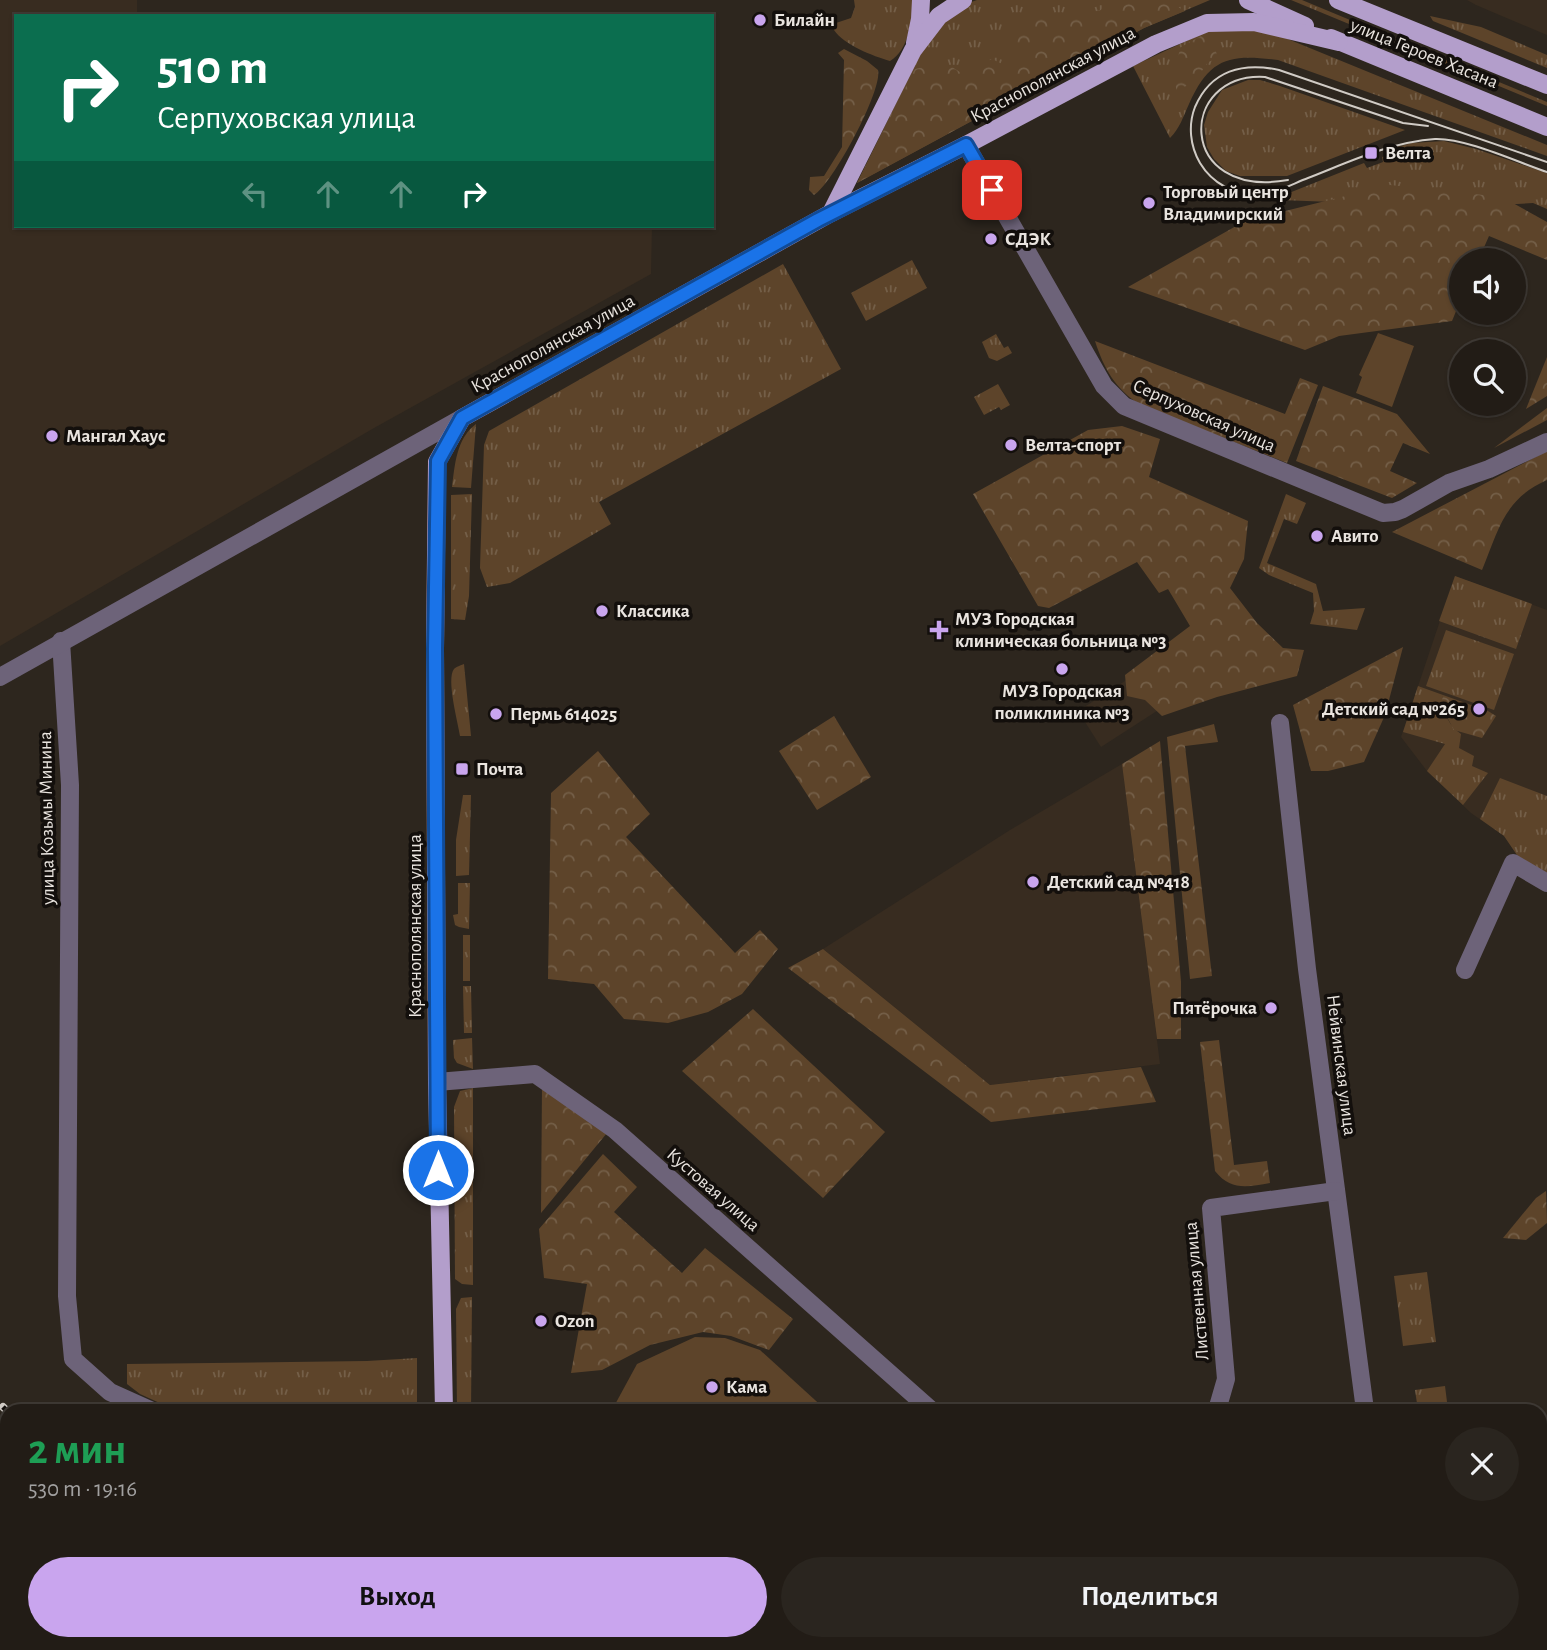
<!DOCTYPE html>
<html lang="ru">
<meta charset="utf-8">
<style>
body{margin:0;font-family:"Alegreya Sans",sans-serif;background:#2a251f;color:#f1f3f6;height:100vh;display:flex;flex-direction:column;font-size:26px;white-space:nowrap}
*{box-sizing:border-box;margin:0}
p{font-size:23px;color:#a2a1a1}
.icon{flex:none;width:38px;height:38px;fill:none;stroke:currentColor;stroke-width:2;stroke-linecap:round;stroke-linejoin:round}
.map{position:relative;flex:1;overflow:hidden}
.sheet{position:absolute;left:0px;top:1404px;width:1547px;height:247px;display:flex;flex-direction:column;background:#221c16;border-radius:21px 21px 0 0;box-shadow:0 2px 5px #0004,0 0 0 2px #3f3a35}
.sheet>*{flex:none}
.hud{position:absolute;left:14px;top:14px;width:700px;height:214px;border-radius:0px;box-shadow:0 2px 5px #0004,0 0 0 2px #3f3a35;background:#0b6e4f;color:#fff;overflow:hidden}
.fabs{position:absolute;left:1449px;top:248px;display:grid;gap:14px}
.fabs a{display:grid;place-items:center;width:77px;height:77px;border-radius:50%;background:#221c16;box-shadow:0 2px 5px #0004,0 0 0 2px #3f3a35;font-size:35px}
.pin{position:absolute;display:grid;place-items:center;width:60px;height:60px;color:#fff;margin:-30px;border-radius:14px;box-shadow:0 4px 10px #0006}
.me{position:absolute;width:77px;margin:-38px;rotate:0deg;stroke-linejoin:round;filter:drop-shadow(0 0 5px #0008)}
.turn{display:flex;align-items:center;gap:24px;height:147px;padding:0 28px;font-size:32px}
.turn .icon{width:91px;height:91px;stroke-width:2.5}
.turn b{display:block;font-size:49px;line-height:60px}
.lanes{display:flex;align-items:center;height:66px;padding:0 28px;background:#0003;justify-content:center;gap:35px;direction:ltr}
.lanes .off{opacity:.35}
.round{display:grid;place-items:center;flex:none;width:74px;height:74px;border-radius:37px;background:#2a251f}
.head{display:flex;align-items:center;justify-content:space-between;height:119px;padding:0 28px}
h1{font-size:42px;font-weight:700;line-height:52px;color:#1e9e55}
.primary-button{display:flex;gap:14px;margin-top:auto;padding:14px 28px}
.primary-button a{flex:1;height:80px;border-radius:42px;background:#c9a5ee;color:#111;font-size:28px;font-weight:700;line-height:80px;text-align:center}
.primary-button a+a{background:#2a251f;color:#f1f3f6}
.map>svg:first-child{display:block}
</style>
<div class="map">
<svg width="1547" height="1650" viewBox="0 0 1547 1650">
<defs>
<pattern id="grass-tufts" width="24" height="20" patternUnits="userSpaceOnUse" patternTransform="scale(1.75)"><rect width="24" height="20" fill="#5d442a"/><path d="M3 7l-1-3M5 7V3M7 7l1-3M15 17l-1-3M17 17v-4M19 17l1-3" fill="none" stroke="#745f48"/></pattern>
<pattern id="forest-crowns" width="20" height="18" patternUnits="userSpaceOnUse" patternTransform="scale(1.75)"><rect width="20" height="18" fill="#5d442a"/><path d="M2 6a3 3 0 1 1 6 0M12 15a3 3 0 1 1 6 0" fill="none" stroke="#745f48"/></pattern>
</defs>
<rect width="100%" height="100%" fill="#2d261e"/>
<g fill="#382c20">
<path d="M 0,0 L 137,0 L 137,16 L 16,16 L 16,226 L 652,226 L 651,274 L 374,428 L 0,646 Z"/>
<path d="M 1467,0 L 1547,0 L 1547,35 L 1476,5 Z"/>
<path d="M 1455,576 L 1547,610 L 1547,875 L 1519,858 L 1504,836 L 1471,813 L 1427,771 L 1401,737 Z"/>
<path d="M 1172,651 L 1194,687 L 1101,747 L 1078,711 Z"/>
<path d="M 1122,764 L 1160,1064 L 990,1085 L 823,949 L 1010,830 Z"/>
<path d="M 0,1475 L 7,1483 L 7,1643 L 93,1643 L 93,1650 L 0,1650 Z"/>
</g>
<g fill="url(#grass-tufts)">
<path d="M 854,0 L 913,0 C 912,20 909,50 890,61 C 873,56 844,45 834,30 L 836,23 L 851,18 L 855,7 Z"/>
<path d="M 977,0 L 1210,0 L 1144,28 L 857,183 L 921,52 L 957,7 Z"/>
<path d="M 1291,0 L 1302,0 L 1547,102 L 1547,106 Z"/>
<path d="M 1430,16 L 1481,27 L 1547,55 L 1547,68 L 1433,21 Z"/>
<path d="M 1261,28 L 1547,145 L 1547,156 L 1278,60 C 1230,54 1210,57 1189,104 C 1183,117 1180,128 1170,138 L 1133,66 L 1212,29 Z"/>
<path d="M 1248,80 L 1260,80 L 1280,86 L 1405,130 L 1287,176 L 1240,176 L 1226,171 L 1214,159 L 1207,147 L 1204,125 L 1208,112 L 1222,90 Z"/>
<path d="M 1444,141 L 1476,149 L 1547,173 L 1547,209 L 1533,203 L 1461,207 L 1281,200 L 1289,193 L 1364,163 L 1367,168 L 1383,162 L 1382,157 L 1391,154 L 1389,149 L 1412,143 Z"/>
<path d="M 912,260 L 927,288 L 866,321 L 851,293 Z"/>
<path d="M 783,264 L 841,369 L 599,502 L 611,524 L 510,583 L 487,587 L 480,568 L 484,445 L 489,431 Z"/>
<path d="M 996,334 L 1004,348 L 1008,346 L 1012,353 L 997,361 L 989,358 L 982,342 Z"/>
<path d="M 998,384 L 1010,405 L 1001,410 L 999,407 L 984,415 L 974,397 Z"/>
<path d="M 476,424 L 471,488 L 452,487 C 455,465 456,439 476,424 Z"/>
<path d="M 472,494 L 469,596 L 465,620 L 451,619 L 451,495 Z"/>
<path d="M 1286,494 L 1306,503 L 1297,524 L 1284,519 L 1267,563 L 1316,584 L 1323,611 L 1365,608 L 1357,630 L 1310,624 L 1314,611 L 1313,593 L 1269,575 L 1259,568 Z"/>
<path d="M 1455,576 L 1532,604 L 1516,649 L 1439,621 Z"/>
<path d="M 1446,630 L 1514,654 L 1494,710 L 1426,686 Z"/>
<path d="M 464,664 L 471,736 L 460,736 C 458,722 446,679 454,669 C 456,667 461,665 464,664 Z"/>
<path d="M 1418,686 L 1443,695 C 1441,710 1449,726 1461,734 L 1459,748 L 1474,756 L 1472,766 L 1488,773 L 1463,805 L 1427,771 L 1445,744 L 1403,732 Z"/>
<path d="M 1500,778 L 1547,796 L 1547,875 L 1519,858 L 1504,836 L 1480,819 Z"/>
<path d="M 463,795 L 471,795 L 469,875 L 456,876 L 456,840 Z"/>
<path d="M 458,883 L 470,883 L 469,929 L 459,927 L 455,925 L 453,915 L 458,914 Z"/>
<rect x="463" y="935" width="7" height="46"/>
<path d="M 463,986 L 471,986 L 472,1033 L 464,1033 Z"/>
<path d="M 472,1038 L 473,1069 L 457,1063 L 454,1058 L 453,1040 Z"/>
<path d="M 473,1088 L 473,1285 L 462,1284 L 455,1279 L 454,1107 L 460,1091 Z"/>
<path d="M 1427,1272 L 1436,1342 L 1403,1346 L 1394,1276 Z"/>
<path d="M 472,1297 L 471,1410 L 457,1410 L 456,1309 L 461,1298 Z"/>
<path d="M 417,1358 L 417,1410 L 175,1410 L 140,1394 L 127,1384 L 127,1364 L 367,1361 Z"/>
<path d="M 1445,1386 L 1448,1410 L 1418,1410 L 1415,1390 Z"/>
</g>
<g fill="url(#forest-crowns)">
<path d="M 1107,0 L 1166,0 L 1185,11 L 1144,28 L 857,183 L 915,69 L 944,62 L 963,74 L 992,59 L 1017,71 C 1010,37 999,39 1029,12 L 1062,19 L 1101,10 Z"/>
<path d="M 1201,36 L 1210,40 L 1219,58 L 1208,62 L 1195,81 L 1177,91 L 1172,74 L 1181,47 Z"/>
<path d="M 844,49 L 867,61 L 878,70 C 883,90 832,185 814,195 L 809,190 L 810,177 L 824,176 L 842,147 L 844,60 L 838,53 Z"/>
<path d="M 1390,185 L 1502,197 L 1547,222 L 1547,260 L 1489,236 L 1478,261 L 1461,261 L 1461,299 L 1452,321 L 1339,336 L 1305,350 L 1128,287 L 1245,221 Z"/>
<path d="M 1095,341 L 1285,414 L 1300,378 L 1318,385 L 1287,463 L 1140,405 C 1115,388 1104,369 1095,341 Z"/>
<path d="M 1547,357 L 1547,396 L 1526,409 Z"/>
<path d="M 1323,386 L 1397,414 L 1430,454 L 1403,443 L 1390,471 L 1417,483 L 1392,498 L 1296,461 Z"/>
<path d="M 1547,408 L 1547,420 L 1494,448 Z"/>
<path d="M 1122,426 L 1160,439 L 1149,477 L 1248,521 L 1244,559 L 1230,588 L 1257,623 L 1283,648 L 1304,650 L 1297,676 L 1217,697 L 1162,716 L 1145,700 L 1127,696 L 1125,675 L 1190,626 L 1168,589 L 1159,593 L 1137,562 L 1049,608 L 1038,606 L 973,494 L 1088,430 Z"/>
<path d="M 1547,451 L 1547,480 C 1504,499 1499,529 1482,570 L 1392,532 Z"/>
<path d="M 1403,647 L 1385,715 L 1364,762 L 1328,771 L 1311,771 L 1293,705 Z"/>
<path d="M 1443,695 L 1488,711 L 1496,716 L 1482,738 L 1454,730 L 1441,706 Z"/>
<path d="M 834,716 L 871,777 L 817,810 L 779,751 Z"/>
<path d="M 1214,724 L 1218,742 L 1185,746 L 1212,976 L 1190,979 L 1167,737 Z"/>
<path d="M 1160,741 L 1181,982 L 1181,1039 L 1157,1039 L 1122,764 Z"/>
<path d="M 598,751 L 650,814 L 626,837 L 735,953 L 760,930 L 778,949 L 742,994 L 708,1012 L 668,1023 L 624,1019 L 594,984 L 548,979 L 551,793 Z"/>
<path d="M 823,949 L 990,1085 L 1141,1067 L 1156,1102 L 991,1122 L 788,968 Z"/>
<path d="M 753,1009 L 885,1132 L 823,1198 L 682,1071 Z"/>
<path d="M 1219,1040 L 1234,1165 L 1267,1161 L 1270,1183 C 1247,1187 1231,1191 1215,1171 L 1200,1042 Z"/>
<path d="M 542,1086 L 607,1133 L 541,1213 Z"/>
<path d="M 603,1154 L 637,1187 L 614,1212 L 682,1273 L 705,1248 L 793,1319 L 769,1350 L 731,1336 L 703,1332 L 650,1345 L 602,1370 L 571,1373 L 587,1284 L 544,1278 L 539,1229 Z"/>
<path d="M 1546,1191 L 1547,1223 L 1526,1240 L 1503,1238 L 1536,1198 Z"/>
</g>
<g fill="#5d442a">
<path d="M 1378,333 L 1414,346 L 1392,407 L 1356,393 L 1362,377 L 1359,375 Z"/>
<path d="M 695,1337 L 725,1338 L 760,1350 L 826,1410 L 612,1410 L 637,1364 Z"/>
<path d="M 771,1643 L 969,1643 L 965,1650 L 778,1650 Z"/>
</g>
<g fill="none" stroke-linecap="round" stroke-linejoin="round">
<g stroke="#6d6379" stroke-width="18">
<path d="M 966,145 L 1104,386 L 1124,406 L 1383,513 L 1395,512 L 1403,509 L 1449,483 L 1489,469 L 1547,442"/>
<path d="M 61,641 L 70,785 L 67,1296 L 73,1359 L 110,1392 L 150,1410"/>
<path d="M 0,677 L 462,418"/>
<path d="M 1280,723 L 1307,969 L 1365,1410"/>
<path d="M 1465,970 L 1513,863 L 1547,883"/>
<path d="M 437,1082 L 535,1074 L 615,1130 L 931,1410"/>
<path d="M 1217,1410 L 1226,1379 L 1211,1208 L 1336,1191"/>
<path d="M 1402,1643 L 1402,1650"/>
<path d="M 450,1650 L 457,1643"/>
<path d="M 1173,1650 L 1173,1643"/>
</g>
<g stroke="#b39ecb" stroke-width="18">
<path d="M 1248,0 L 1305,26"/>
<path d="M 1338,0 L 1547,85"/>
<path d="M 1331,38 L 1547,127"/>
<path d="M 915,43 L 920,19 L 921,0"/>
<path d="M 831,213 L 913,50 L 939,16 L 963,0"/>
<path d="M 444,1410 L 437,1082 L 435,649 L 437,462 L 462,418 L 831,213 L 966,145 L 1156,44 L 1207,23 L 1254,22 L 1339,42"/>
<path d="M 489,1643 L 496,1650"/>
</g>
<g stroke="#d0cbc5" stroke-width="2">
<path d="M 1547,162 L 1279,70 C 1243,62 1211,70 1195,107 C 1188,125 1190,146 1200,163 C 1212,183 1235,196 1258,194 C 1275,194 1292,184 1308,178 C 1349,162 1391,142 1435,139 C 1466,138 1517,162 1547,172"/>
<path d="M 1288,180 C 1176,200 1177,72 1265,77 L 1403,123 L 1428,126"/>
</g>
<defs>
<g id="rail">
<path d="M 3,1407 L 7,1411"/>
<path d="M 174,1643 L 177,1650"/>
</g>
</defs>
<use href="#rail" stroke="#d0cbc5" stroke-width="8"/>
<use href="#rail" stroke="#130f0c" stroke-width="5" stroke-dasharray="16" stroke-linecap="butt"/>
</g>
<g fill="none" stroke-linecap="round" stroke-linejoin="round">
<defs>
<path id="route" d="M 438,1170 L 435,649 L 438,461 L 462,418 L 818,220 L 966,145 L 992,190"/>
</defs>
<use href="#route" stroke="#114b97" stroke-width="18"/>
<use href="#route" stroke="#1a73e8" stroke-width="12"/>
</g>
<g fill="#c9a5ee" stroke="#130f0c" stroke-width="2.5">
<circle cx="760" cy="20" r="7"/>
<rect x="1364" y="146" width="14" height="14" rx="3.5"/>
<circle cx="1149" cy="203" r="7"/>
<circle cx="991" cy="239" r="7"/>
<circle cx="52" cy="436" r="7"/>
<circle cx="1011" cy="445" r="7"/>
<circle cx="1317" cy="536" r="7"/>
<circle cx="602" cy="611" r="7"/>
<path d="M935.5 619.5h7v7h7v7h-7v7h-7v-7h-7v-7h7z"/>
<circle cx="1062" cy="669" r="7"/>
<circle cx="1479" cy="709" r="7"/>
<circle cx="496" cy="714" r="7"/>
<rect x="455" y="762" width="14" height="14" rx="3.5"/>
<circle cx="1033" cy="882" r="7"/>
<circle cx="1271" cy="1008" r="7"/>
<circle cx="541" cy="1321" r="7"/>
<circle cx="712" cy="1387" r="7"/>
</g>
<g text-anchor="middle" dominant-baseline="central" stroke-width="7" stroke-linejoin="round" paint-order="stroke">
<g font-size="19" font-weight="bold" fill="#e9e4df" stroke="#130f0c" text-anchor="start">
<text x="774" y="20">Билайн</text>
<text x="1385" y="153">Велта</text>
<text x="1163" y="192">Торговый центр<tspan x="1163" dy="22">Владимирский</tspan></text>
<text x="1005" y="239">СДЭК</text>
<text x="66" y="436">Мангал Хаус</text>
<text x="1025" y="445">Велта-спорт</text>
<text x="1331" y="536">Авито</text>
<text x="616" y="611">Классика</text>
<text x="955" y="619">МУЗ Городская<tspan x="955" dy="22">клиническая больница №3</tspan></text>
<text x="1062" y="691" text-anchor="middle">МУЗ Городская<tspan x="1062" dy="22">поликлиника №3</tspan></text>
<text x="1465" y="709" text-anchor="end">Детский сад №265</text>
<text x="510" y="714">Пермь 614025</text>
<text x="476" y="769">Почта</text>
<text x="1047" y="882">Детский сад №418</text>
<text x="1257" y="1008" text-anchor="end">Пятёрочка</text>
<text x="555" y="1321">Ozon</text>
<text x="726" y="1387">Кама</text>
</g>
<g font-size="19" fill="#e9e4df" stroke="#130f0c">
<text transform="translate(1424 54) rotate(22)">улица Героев Хасана</text>
<text transform="translate(1053 75) rotate(-28)">Краснополянская улица</text>
<text transform="translate(553 344) rotate(-29)">Краснополянская улица</text>
<text transform="translate(1204 416) rotate(24)">Серпуховская улица</text>
<text transform="translate(47 818) rotate(-91)">улица Козьмы Минина</text>
<text transform="translate(415 926) rotate(-90)">Краснополянская улица</text>
<text transform="translate(1341 1065) rotate(83)">Нейвинская улица</text>
<text transform="translate(713 1190) rotate(41)">Кустовая улица</text>
<text transform="translate(1197 1291) rotate(-95)">Лиственная улица</text>
</g>
</g>
</svg>
<div class="fabs">
<a><svg class="icon" aria-label="sound" viewBox="0 0 24 24"><path d="M4 9h4l5-4v14l-5-4H4zM17 9q2 3 0 6"/></svg></a>
<a><svg class="icon" aria-label="search" viewBox="0 0 24 24"><circle cx="10" cy="10" r="6"/><path d="M15 15l6 6"/></svg></a>
</div>
<div class="pin" style="left:992px;top:190px;background:#d93025"><svg class="icon" aria-label="arrive" viewBox="0 0 24 24"><path d="M6 21V4h12l-3 4 3 4H6"/></svg></div>
<svg class="me" style="left:438px;top:1170px" viewBox="-20 -20 40 40"><circle r="17" fill="#1a73e8" stroke="#fff" stroke-width="3"/><path d="M0-11L8 9 0 5-8 9z" fill="#fff"/></svg>
<div class="hud">
<div class="turn"><svg class="icon" aria-label="right" viewBox="0 0 24 24"><path d="M7 20v-9h11M14 6l5 5-5 5"/></svg><div><b>510 m</b>Серпуховская улица</div></div>
<div class="lanes"><svg class="icon off" aria-label="left" viewBox="0 0 24 24"><path d="M17 20v-9H6M10 6l-5 5 5 5"/></svg><svg class="icon off" aria-label="ahead" viewBox="0 0 24 24"><path d="M12 20V5M6 11l6-6 6 6"/></svg><svg class="icon off" aria-label="ahead" viewBox="0 0 24 24"><path d="M12 20V5M6 11l6-6 6 6"/></svg><svg class="icon" aria-label="right" viewBox="0 0 24 24"><path d="M7 20v-9h11M14 6l5 5-5 5"/></svg></div>
</div>
<section class="sheet">
<div class="head"><div><h1>2 мин</h1><p>530 m · 19:16</p></div><a class="round"><svg class="icon" aria-label="close" viewBox="0 0 24 24"><path d="M6 6l12 12M18 6L6 18"/></svg></a></div>
<div class="primary-button"><a>Выход</a><a>Поделиться</a></div>
</section>
</div>
